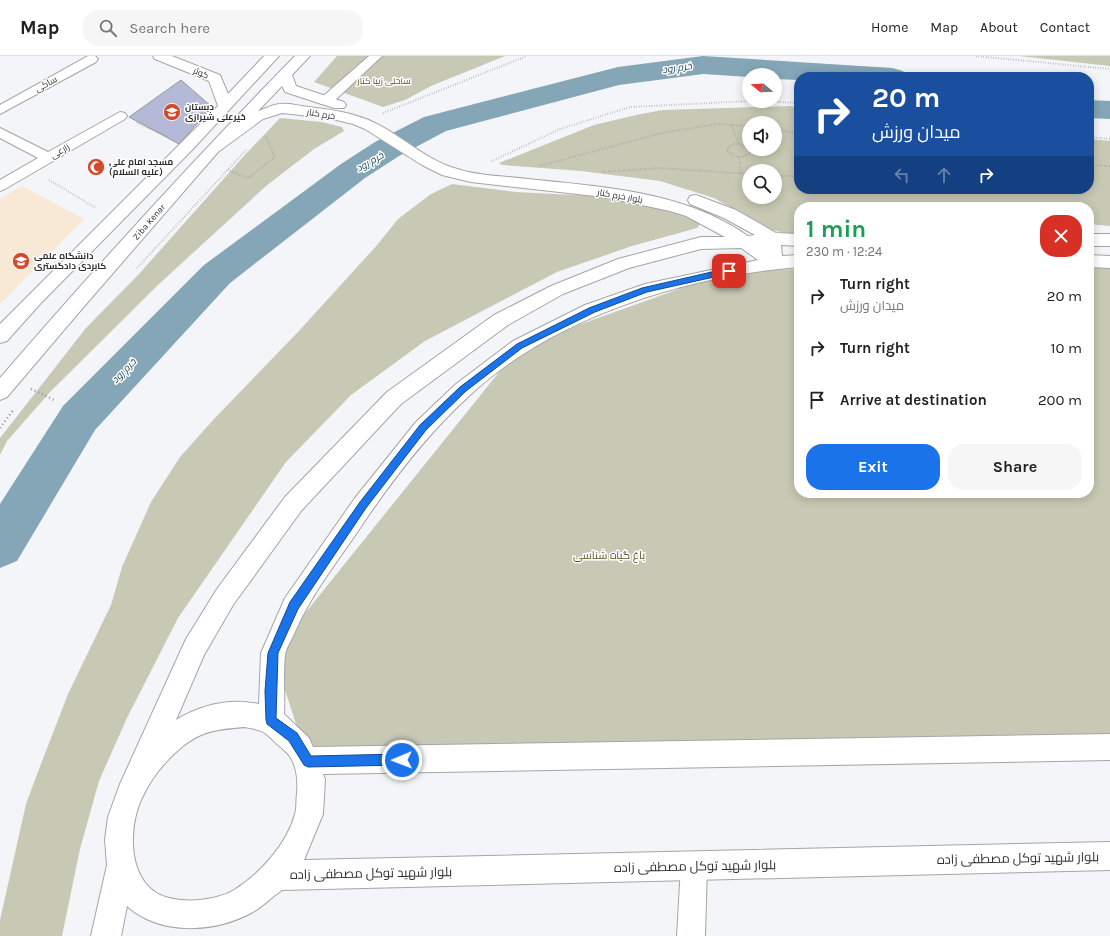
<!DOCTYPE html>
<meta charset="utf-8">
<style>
body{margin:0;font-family:Karla,Cairo,sans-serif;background:#f6f6f6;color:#222;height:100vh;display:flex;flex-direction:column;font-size:15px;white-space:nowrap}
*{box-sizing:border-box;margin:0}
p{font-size:13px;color:#767676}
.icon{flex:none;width:22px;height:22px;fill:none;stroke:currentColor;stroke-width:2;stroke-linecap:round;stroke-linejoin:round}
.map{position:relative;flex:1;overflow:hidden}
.details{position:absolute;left:794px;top:146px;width:300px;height:296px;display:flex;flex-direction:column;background:#fff;border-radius:16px;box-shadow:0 2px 10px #0003}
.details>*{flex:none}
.banner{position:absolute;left:794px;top:16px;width:300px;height:122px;border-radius:16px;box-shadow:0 2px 10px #0003;background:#1a4fa0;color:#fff;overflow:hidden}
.needle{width:26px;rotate:288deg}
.buttons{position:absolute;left:742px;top:12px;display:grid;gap:8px}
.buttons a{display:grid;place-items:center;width:40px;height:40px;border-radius:50%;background:#fff;box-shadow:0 2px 10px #0003;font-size:20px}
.pin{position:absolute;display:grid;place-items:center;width:34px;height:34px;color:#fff;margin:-17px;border-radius:8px;box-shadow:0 2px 6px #0006}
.me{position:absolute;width:44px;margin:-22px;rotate:269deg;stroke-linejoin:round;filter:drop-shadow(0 0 3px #0008)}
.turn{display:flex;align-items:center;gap:14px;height:84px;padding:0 12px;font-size:18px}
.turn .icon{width:52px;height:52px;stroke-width:2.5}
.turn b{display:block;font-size:28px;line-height:34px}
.lanes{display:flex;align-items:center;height:38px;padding:0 12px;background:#0003;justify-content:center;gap:20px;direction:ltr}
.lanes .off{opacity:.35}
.round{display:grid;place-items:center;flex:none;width:42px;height:42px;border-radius:16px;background:#f6f6f6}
.overview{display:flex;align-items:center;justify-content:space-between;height:68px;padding:0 12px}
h1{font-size:24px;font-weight:700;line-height:30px;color:#1e9e55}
.action{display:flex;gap:8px;margin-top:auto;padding:8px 12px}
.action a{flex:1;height:46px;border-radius:16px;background:#1a73e8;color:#fff;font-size:16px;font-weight:700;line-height:46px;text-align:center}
.action a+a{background:#f6f6f6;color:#222}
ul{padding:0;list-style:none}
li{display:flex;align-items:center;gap:12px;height:52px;padding:0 12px}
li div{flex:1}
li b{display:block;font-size:15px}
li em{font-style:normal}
header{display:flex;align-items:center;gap:24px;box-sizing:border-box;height:56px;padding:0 20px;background:#fff;border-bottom:1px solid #e0e0e0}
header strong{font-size:19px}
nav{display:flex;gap:22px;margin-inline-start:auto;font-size:14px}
.search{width:280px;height:36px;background:#f6f6f6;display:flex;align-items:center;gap:10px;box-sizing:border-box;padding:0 14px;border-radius:16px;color:#767676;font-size:15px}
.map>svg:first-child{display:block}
</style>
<header>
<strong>Map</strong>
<div class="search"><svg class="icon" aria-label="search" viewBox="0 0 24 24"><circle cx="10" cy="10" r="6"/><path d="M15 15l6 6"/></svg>Search here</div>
<nav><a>Home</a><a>Map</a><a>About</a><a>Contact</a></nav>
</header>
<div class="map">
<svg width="1110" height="880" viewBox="0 0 1110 880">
<rect width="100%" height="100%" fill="#f4f5f8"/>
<path fill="#f7e9d6" d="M 22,130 L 84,163 L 0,248 L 0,143 Z"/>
<g fill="#c8c9b4" fill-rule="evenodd">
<path d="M 337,0 L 505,0 L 431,30 L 405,44 L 383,51 L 314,26 Z"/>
<path d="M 1019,0 L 1110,0 L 1110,10 L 1028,1 Z"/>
<path d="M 790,50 L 799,52 L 799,133 L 1089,133 L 1089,83 L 1110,85 L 1110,170 L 1089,168 L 1089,151 L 799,151 L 799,178 L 795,179 L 771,174 L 714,142 L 660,125 L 581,115 L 502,109 L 499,107 L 594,69 L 636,59 L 663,54 ZM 749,67 L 775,67 L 775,93 L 749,93 ZM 749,115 L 775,115 L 775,141 L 749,141 Z"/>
<path d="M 280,62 L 322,66 L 342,71 L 344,75 L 314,93 L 266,130 L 158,229 L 51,335 L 7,385 L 0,399 L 0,382 L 86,272 L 139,218 L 243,101 Z"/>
<path d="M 452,128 L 515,136 L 595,140 L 636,146 L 680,156 L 699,166 L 699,170 L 697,172 L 632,190 L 557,216 L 425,285 L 351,339 L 286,406 L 178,562 L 127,662 L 99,725 L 80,793 L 62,880 L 0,880 L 0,864 L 26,748 L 36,721 L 68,638 L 111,549 L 122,511 L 151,446 L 180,401 L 214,363 L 298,276 L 378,188 L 398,163 L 431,138 Z"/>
<path d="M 1089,210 L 1110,211 L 1110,689 L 308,705 L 273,597 L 520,290 L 729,215 L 799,213 L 799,437 L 1089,437 Z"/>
</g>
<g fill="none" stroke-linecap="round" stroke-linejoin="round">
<g fill="#84a6b6" fill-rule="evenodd">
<path d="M 703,0 L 892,12 L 903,15 L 907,21 L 799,21 L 799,24 L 775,23 L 775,19 L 749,19 L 749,21 L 703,18 L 619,29 L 446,75 L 399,100 L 365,122 L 230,227 L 95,374 L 17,505 L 0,512 L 0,448 L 63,350 L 204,209 L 341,108 L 375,86 L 424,61 L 618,11 Z"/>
<path d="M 1089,44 L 1110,45 L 1110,63 L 1089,62 Z"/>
</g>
</g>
<path fill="#b3b9d7" stroke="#98999b" d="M 181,24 L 212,51 L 179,88 L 129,61 Z"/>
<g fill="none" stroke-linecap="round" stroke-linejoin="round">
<defs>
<g id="street">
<path d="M 88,0 L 95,0 L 98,3 L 96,6 L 0,58 L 0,49 Z"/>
<path d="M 369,0 L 382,0 L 331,48 L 321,48 L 319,45 L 321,42 Z"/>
<path d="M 120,56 L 125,57 L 127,60 L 125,63 L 5,133 L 0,135 L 0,124 L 38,102 L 0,82 L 0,72 L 48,96 Z"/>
<path d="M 694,797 L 703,801 L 707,810 L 705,880 L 677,880 L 681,810 L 685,801 Z"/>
</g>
<g id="secondary">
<path d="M 153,0 L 172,0 L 220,19 L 228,38 L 264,0 L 279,0 L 193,93 L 40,248 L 7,285 L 0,287 L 0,268 L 218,50 L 209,25 L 155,3 Z"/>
<path d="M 295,0 L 310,0 L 292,19 L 296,30 L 344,46 L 346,49 L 344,52 L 334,52 L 285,36 L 282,30 L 258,55 C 265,53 273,48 281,48 C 288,47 295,49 302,50 C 326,53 353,56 375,67 C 402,80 425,103 454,112 C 477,120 504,120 528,123 C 603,131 684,135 748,180 L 755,179 L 724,162 L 690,148 L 688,144 L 690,140 L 696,139 L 736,154 L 776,177 L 799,178 L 799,190 L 781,189 L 782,200 L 799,199 L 799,211 C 686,220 553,261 469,340 C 425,380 389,428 356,478 C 334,510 309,542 294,578 C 291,585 286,592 285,599 C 283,618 285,639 284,658 L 309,682 L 313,691 L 1110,678 L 1110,704 L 323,718 L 325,723 L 323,758 L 304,804 L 1110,786 L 1110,814 L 282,834 C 272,841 263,850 253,856 C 215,877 160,880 127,850 L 121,880 L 91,880 L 107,809 L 105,784 L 108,761 L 120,728 L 186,583 L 217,533 L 285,441 L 387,336 L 494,259 L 551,230 L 618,203 L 701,181 L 725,181 L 686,160 L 670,155 L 604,141 L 471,126 L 442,119 L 422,109 L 365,73 L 353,68 L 328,62 L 282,57 L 263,63 L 218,96 L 81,254 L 7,341 L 0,344 L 0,322 C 95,212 193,104 295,0 ZM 741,192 L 758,204 L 645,228 L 585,249 L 513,285 L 456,328 L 416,366 L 355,442 L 285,542 L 261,597 L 259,648 C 229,642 201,649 176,664 L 204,599 L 233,549 L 301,455 L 401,348 L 508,269 L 563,238 L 629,212 L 701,193 ZM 245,671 C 265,675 264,675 278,689 C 282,692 286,696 289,699 C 297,710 298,725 297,737 C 296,744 297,752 295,758 C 287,788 260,818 234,834 C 217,844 188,847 169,842 C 127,832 127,773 142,742 C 151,722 166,704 183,690 C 203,674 220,673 245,671 Z"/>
<rect x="1089" y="178" width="21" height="12"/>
<path d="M 1089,199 L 1110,200 L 1110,212 L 1089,211 Z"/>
</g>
</defs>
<use href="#street" stroke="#a5a5a8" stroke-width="2"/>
<use href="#secondary" stroke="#a5a5a8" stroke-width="2"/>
<g stroke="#969698" stroke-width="2" stroke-dasharray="0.5 2" stroke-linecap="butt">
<path d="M 976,0 L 1110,13"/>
<path d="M 758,45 L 799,47"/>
<path d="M 383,57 L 527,0"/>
<path d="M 137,67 L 169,81"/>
<path d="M 731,69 L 739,88"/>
<path d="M 775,73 L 799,78"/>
<path d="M 1089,81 L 1110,83"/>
<path d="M 734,88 L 743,89 L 750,94 L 750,97 C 742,103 734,102 728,95 L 728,92 Z"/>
<path d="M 739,101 L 741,118"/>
<path d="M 492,105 L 560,73 L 630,51 L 749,45"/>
<path d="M 1089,109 L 1110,110"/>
<path d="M 539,110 L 666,76 L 717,68 L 749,70"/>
<path d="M 228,114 L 248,122 L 275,101 L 265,79"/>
<path d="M 603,116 L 660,112 L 749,118"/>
<path d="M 775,120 L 799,120"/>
<path d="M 49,124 L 96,152"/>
<path d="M 137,212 L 246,94"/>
</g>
<g stroke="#969698" stroke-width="2.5" stroke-dasharray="1 3" stroke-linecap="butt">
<path d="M 31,333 L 54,344"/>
<path d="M 0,372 L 14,353"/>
</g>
<use href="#street" fill="#fff" fill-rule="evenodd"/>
<use href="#secondary" fill="#fff" fill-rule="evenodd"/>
</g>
<path fill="#1a73e8" stroke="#114b97" d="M 729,212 L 732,213 L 732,217 L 647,236 L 595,256 L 522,292 L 466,335 L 426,374 L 366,452 L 298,553 L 278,597 L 276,662 L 297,677 L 311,700 L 402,698 L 406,700 L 408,704 L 406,707 L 402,709 L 308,711 L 304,709 L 289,685 L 267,668 L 266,664 L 265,635 L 268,597 L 290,546 L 360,446 L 420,369 L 460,331 L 517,288 L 589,252 L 642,232 Z"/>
<defs>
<symbol id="school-disc" viewBox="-11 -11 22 22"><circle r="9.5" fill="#d4492b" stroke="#fff"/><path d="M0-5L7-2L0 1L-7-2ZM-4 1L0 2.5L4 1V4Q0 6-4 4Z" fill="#fff"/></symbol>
<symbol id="mosque-disc" viewBox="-11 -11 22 22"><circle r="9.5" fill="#d4492b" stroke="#fff"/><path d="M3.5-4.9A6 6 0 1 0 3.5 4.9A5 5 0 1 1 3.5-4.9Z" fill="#fff"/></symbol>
<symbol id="university-disc" viewBox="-11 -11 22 22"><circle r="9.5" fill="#d4492b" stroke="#fff"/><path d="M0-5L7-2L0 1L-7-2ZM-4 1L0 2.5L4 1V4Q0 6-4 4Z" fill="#fff"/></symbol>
</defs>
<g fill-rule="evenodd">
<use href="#school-disc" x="162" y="46" width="20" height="20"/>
<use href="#mosque-disc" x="86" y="101" width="20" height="20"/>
<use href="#university-disc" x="11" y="195" width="20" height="20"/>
</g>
<g text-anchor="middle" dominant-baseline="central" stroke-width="3" stroke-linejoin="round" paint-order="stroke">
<g font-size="9" fill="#2e2e2f" stroke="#fff">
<text transform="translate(201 17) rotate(22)">کوثر</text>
<text transform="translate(46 28) rotate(-29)">ساکی</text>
<text transform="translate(321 58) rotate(9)">خرم کنار</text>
<text transform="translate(60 95) rotate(-30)">زارعی</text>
<text transform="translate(620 140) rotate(10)">بلوار خرم کنار</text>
<text transform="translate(149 166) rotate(-49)">Ziba Kenar</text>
</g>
<g font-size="9" fill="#585a25" stroke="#fff">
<text x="384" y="25">ساحلی زیبا کنار</text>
</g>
<g font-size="9" font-weight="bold" fill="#2e2e2f" stroke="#fff" text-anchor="start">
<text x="185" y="51">دبستان<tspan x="185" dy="10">خیرعلی شیرازی</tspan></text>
<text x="109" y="106">مسجد امام علی<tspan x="109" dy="10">(علیه السلام)</tspan></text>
<text x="34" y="200">دانشگاه علمی<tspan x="34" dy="10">کابردی دادگستری</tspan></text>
</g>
<g font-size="10" font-style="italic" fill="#174658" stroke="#fff">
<text transform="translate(677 12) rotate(-8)">خرم رود</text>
<text transform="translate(370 106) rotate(-30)">خرم رود</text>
<text transform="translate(124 315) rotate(-46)">خرم رود</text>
</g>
<g font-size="11" fill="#585a25" stroke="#fff">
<text x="609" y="499">باغ گیاه شناسی</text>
</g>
<g font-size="13" fill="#2e2e2f" stroke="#fff">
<text transform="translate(1018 802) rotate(-1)">بلوار شهید توکل مصطفی زاده</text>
<text transform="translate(695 810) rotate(-1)">بلوار شهید توکل مصطفی زاده</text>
<text transform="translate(371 817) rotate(-1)">بلوار شهید توکل مصطفی زاده</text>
</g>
</g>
</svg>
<div class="buttons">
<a><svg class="needle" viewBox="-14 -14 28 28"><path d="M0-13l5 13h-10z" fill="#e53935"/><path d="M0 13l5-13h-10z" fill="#767676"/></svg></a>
<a><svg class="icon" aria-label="sound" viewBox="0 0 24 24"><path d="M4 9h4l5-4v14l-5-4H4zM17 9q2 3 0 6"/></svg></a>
<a><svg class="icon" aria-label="search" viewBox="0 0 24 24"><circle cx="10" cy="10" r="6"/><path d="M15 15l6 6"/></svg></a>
</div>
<div class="pin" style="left:729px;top:215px;background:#d93025"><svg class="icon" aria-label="arrive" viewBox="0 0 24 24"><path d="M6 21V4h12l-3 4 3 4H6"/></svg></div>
<svg class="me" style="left:402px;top:704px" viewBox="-20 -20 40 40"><circle r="17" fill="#1a73e8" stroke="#fff" stroke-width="3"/><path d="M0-11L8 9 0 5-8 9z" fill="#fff"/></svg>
<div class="banner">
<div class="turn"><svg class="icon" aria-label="right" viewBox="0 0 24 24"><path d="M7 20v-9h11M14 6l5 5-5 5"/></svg><div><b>20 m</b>میدان ورزش</div></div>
<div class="lanes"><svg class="icon off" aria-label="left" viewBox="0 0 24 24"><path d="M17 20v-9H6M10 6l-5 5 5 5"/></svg><svg class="icon off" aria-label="ahead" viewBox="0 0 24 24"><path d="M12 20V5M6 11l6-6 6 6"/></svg><svg class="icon" aria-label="right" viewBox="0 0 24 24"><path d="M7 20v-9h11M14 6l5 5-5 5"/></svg></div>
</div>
<section class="details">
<div class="overview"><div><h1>1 min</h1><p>230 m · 12:24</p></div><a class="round" style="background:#d93025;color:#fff"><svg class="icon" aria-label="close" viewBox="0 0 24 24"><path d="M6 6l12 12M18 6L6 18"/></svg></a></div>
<ul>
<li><svg class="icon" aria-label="right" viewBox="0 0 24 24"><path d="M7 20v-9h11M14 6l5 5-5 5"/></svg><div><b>Turn right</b><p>میدان ورزش</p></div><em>20 m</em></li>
<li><svg class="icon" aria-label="right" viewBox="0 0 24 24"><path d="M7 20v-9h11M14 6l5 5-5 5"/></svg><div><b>Turn right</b></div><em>10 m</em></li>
<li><svg class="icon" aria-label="arrive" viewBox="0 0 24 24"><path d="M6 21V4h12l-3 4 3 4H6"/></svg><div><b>Arrive at destination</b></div><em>200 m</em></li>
</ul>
<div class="action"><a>Exit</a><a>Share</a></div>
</section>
</div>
